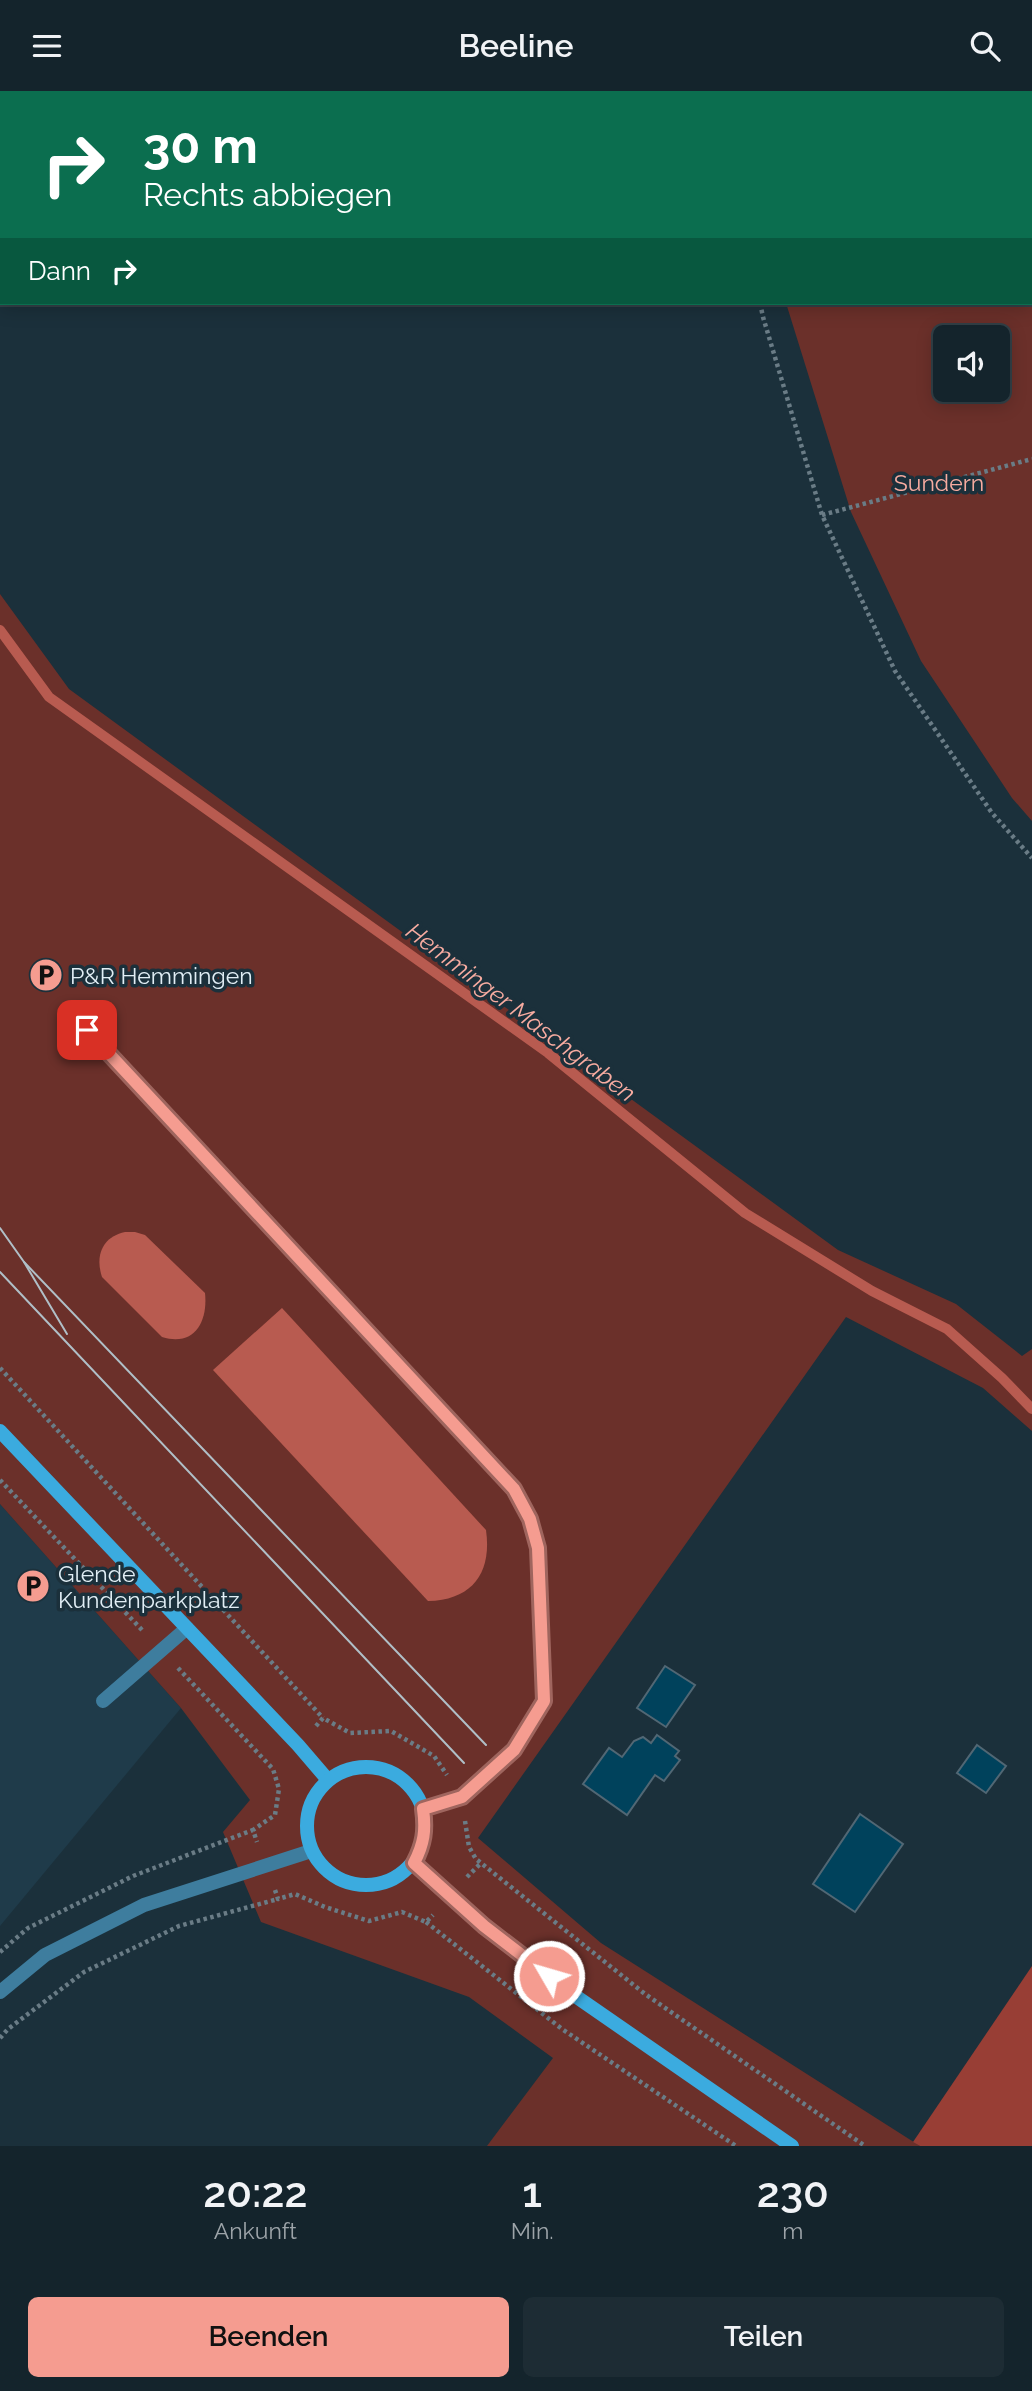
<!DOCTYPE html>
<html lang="de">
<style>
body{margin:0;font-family:Raleway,sans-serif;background:#1d2c34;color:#f1f3f6;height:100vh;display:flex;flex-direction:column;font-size:26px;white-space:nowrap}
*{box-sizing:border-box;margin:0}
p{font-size:23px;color:#9da4a9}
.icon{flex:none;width:38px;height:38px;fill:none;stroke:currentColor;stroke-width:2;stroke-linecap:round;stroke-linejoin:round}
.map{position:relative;height:2055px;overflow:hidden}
.panel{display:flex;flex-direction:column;background:#14242c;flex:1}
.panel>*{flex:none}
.top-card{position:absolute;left:0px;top:0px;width:1032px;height:214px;box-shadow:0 4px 18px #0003,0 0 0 2px #334148;background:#0b6e4f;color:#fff;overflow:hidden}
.fabs{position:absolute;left:933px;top:234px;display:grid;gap:14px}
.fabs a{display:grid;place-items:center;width:77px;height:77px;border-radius:10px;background:#14242c;box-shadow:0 4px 18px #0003,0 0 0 2px #334148;font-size:35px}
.pin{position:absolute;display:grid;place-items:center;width:60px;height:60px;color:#fff;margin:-30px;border-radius:14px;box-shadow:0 4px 10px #0006}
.me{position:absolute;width:77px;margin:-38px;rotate:308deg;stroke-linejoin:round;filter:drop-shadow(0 0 5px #0008)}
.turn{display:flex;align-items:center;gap:24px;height:147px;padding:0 28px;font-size:32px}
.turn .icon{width:91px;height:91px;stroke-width:2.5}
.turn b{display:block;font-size:49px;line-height:60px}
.then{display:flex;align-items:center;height:66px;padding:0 28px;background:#0003;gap:14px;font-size:26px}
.eta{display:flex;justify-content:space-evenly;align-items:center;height:119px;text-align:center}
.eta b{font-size:42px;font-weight:600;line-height:49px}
.primary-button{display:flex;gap:14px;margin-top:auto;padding:14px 28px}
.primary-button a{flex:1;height:80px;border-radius:10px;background:#f59c90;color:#111;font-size:28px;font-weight:600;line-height:80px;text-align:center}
.primary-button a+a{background:#1d2c34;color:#f1f3f6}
header{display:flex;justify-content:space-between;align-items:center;height:91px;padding:0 28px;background:#14242c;font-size:32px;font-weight:600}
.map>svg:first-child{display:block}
</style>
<header><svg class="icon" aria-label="menu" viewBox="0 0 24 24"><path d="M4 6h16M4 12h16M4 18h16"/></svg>Beeline<svg class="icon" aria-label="search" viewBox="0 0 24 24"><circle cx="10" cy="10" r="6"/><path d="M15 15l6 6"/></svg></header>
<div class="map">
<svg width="1032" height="2055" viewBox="0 0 1032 2055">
<rect width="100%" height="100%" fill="#1b303b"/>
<path fill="#1f3b4a" d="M 0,1413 L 181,1617 L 0,1835 Z"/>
<g fill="#6b302a" fill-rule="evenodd">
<path d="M 756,0 L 1032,0 L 1032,730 L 1012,707 L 921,570 L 851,421 L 786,212 L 1031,212 L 1031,2 L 756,2 ZM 945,247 L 998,247 L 998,299 L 945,299 Z"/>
<path d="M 0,503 L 69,598 L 838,1159 L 956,1213 L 1022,1265 L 1032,1258 L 1032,1340 L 983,1297 L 846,1226 L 478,1747 L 601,1852 L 920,2055 L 487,2055 L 553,1967 L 469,1906 L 261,1831 L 223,1741 L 250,1709 L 181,1617 L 0,1413 Z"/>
</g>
<path fill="#983e35" d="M 1032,1875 L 1032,2055 L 920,2055 L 913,2051 Z"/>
<g fill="#b85b50">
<path d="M 125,1141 L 135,1141 L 145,1144 L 205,1202 C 208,1230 195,1256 162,1246 L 102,1186 C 95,1165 102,1146 125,1141 Z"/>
<path d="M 282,1217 L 486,1439 C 492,1481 473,1509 428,1510 L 213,1279 Z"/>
</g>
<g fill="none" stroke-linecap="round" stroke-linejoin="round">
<path stroke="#b85b50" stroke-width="10" d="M 0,539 L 49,606 L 548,962 L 745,1122 L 872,1200 L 947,1238 L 1002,1287 L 1032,1318"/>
</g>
<g fill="#00425c" stroke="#516774" stroke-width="2">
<path d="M 665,1575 L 695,1594 L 666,1636 L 637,1617 Z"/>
<path d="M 657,1644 L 679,1660 L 675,1665 L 680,1669 L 664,1690 L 655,1684 L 627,1724 L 583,1693 L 609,1657 L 622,1666 L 634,1650 L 643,1646 L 651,1652 Z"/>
<path d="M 977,1654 L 1006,1675 L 986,1702 L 957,1682 Z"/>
<path d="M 860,1723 L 903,1753 L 855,1821 L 813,1793 Z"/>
</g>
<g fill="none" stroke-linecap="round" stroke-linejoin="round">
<g stroke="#6a7c86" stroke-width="4.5" stroke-dasharray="3.5 3.5" stroke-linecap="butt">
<path d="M 735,2 L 735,0"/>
<path d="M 760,212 L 763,226 L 822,424 L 895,580 L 992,722 L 1032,767"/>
<path d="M 822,424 L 1032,368"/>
<path d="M 0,1277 L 323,1627"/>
<path d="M 0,1389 L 143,1540"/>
<path d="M 178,1577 L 273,1678 L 279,1698 L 275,1724 L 253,1739 L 257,1751"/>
<path d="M 316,1635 L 323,1627 L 350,1642 L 391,1640 L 434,1665 L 447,1684"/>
<path d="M 465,1730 L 469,1756 L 476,1768 L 645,1903 L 865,2055"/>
<path d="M 467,1786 L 481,1772"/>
<path d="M 275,1799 L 278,1808 L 295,1803 L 325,1816 L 369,1830 L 402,1821 L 426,1831 L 433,1824"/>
<path d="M 426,1831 L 562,1938 L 736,2055"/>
<path d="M 0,1861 L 28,1837 L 133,1785 L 253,1739"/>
<path d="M 0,1947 L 8,1938 L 84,1881 L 179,1835 L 278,1808"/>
</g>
<g stroke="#3e7d9e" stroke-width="14">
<path d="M 68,919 L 514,1398 L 530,1428 L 539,1457 L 544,1610 L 515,1659 L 462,1706 L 423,1718"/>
<path d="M 103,1610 L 187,1537"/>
</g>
<path stroke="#3e7d9e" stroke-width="14" d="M 0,1901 L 45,1864 L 144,1814 L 311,1760"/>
<g stroke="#3babdf" stroke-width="14">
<path d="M 0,1340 L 298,1654 L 328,1689"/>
<circle cx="366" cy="1735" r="59"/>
<path d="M 413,1772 L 484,1835 L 571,1902 L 792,2055"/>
</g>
<g stroke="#b0bfc7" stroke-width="2">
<path d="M 0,1137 L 24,1171 L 67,1243"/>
<path d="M 24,1171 L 486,1654"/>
<path d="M 0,1181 L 464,1672"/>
</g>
</g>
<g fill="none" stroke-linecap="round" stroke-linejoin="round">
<defs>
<path id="route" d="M 87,939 L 514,1398 L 530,1428 L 538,1457 L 544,1610 L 514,1659 L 462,1706 L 423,1718 C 426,1739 424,1753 414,1772 L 484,1835 L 549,1885"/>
</defs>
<use href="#route" stroke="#9f655e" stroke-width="18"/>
<use href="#route" stroke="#f59c90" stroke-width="12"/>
</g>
<defs>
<symbol id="parking-disc" viewBox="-11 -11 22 22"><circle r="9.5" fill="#f59c90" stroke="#1b303b"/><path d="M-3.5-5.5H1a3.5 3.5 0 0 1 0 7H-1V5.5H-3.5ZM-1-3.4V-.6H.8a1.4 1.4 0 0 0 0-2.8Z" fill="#111"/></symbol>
</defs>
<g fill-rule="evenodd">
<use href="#parking-disc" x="27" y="865" width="38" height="38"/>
<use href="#parking-disc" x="14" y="1476" width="38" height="38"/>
</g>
<g text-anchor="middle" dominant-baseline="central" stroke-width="7" stroke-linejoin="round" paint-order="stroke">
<g font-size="23" fill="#f7aba0" stroke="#1b303b">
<text x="939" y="391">Sundern</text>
</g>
<g font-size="23" fill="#e1eef5" stroke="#1b303b" text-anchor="start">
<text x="70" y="884">P&amp;R Hemmingen</text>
<text x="58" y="1482">Glende<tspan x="58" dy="26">Kundenparkplatz</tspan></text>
</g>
<g font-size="24" font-style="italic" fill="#f8aca1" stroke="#1b303b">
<text transform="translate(521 921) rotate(37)">Hemminger Maschgraben</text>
</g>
</g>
</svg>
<div class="fabs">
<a><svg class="icon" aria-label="sound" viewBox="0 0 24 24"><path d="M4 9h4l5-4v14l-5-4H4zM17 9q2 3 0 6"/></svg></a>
</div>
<div class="pin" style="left:87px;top:939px;background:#d93025"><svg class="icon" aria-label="arrive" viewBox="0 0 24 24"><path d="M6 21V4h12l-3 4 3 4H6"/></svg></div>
<svg class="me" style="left:549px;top:1885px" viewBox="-20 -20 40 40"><circle r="17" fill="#f59c90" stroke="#fff" stroke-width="3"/><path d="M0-11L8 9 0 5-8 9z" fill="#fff"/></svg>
<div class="top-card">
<div class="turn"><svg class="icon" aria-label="right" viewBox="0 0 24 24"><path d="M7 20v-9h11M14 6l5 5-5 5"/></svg><div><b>30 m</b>Rechts abbiegen</div></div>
<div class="then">Dann<svg class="icon" aria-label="right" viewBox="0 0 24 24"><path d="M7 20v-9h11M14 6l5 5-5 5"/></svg></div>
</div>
</div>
<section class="panel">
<div class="eta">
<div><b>20:22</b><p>Ankunft</p></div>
<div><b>1</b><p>Min.</p></div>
<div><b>230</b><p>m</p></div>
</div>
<div class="primary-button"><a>Beenden</a><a>Teilen</a></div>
</section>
